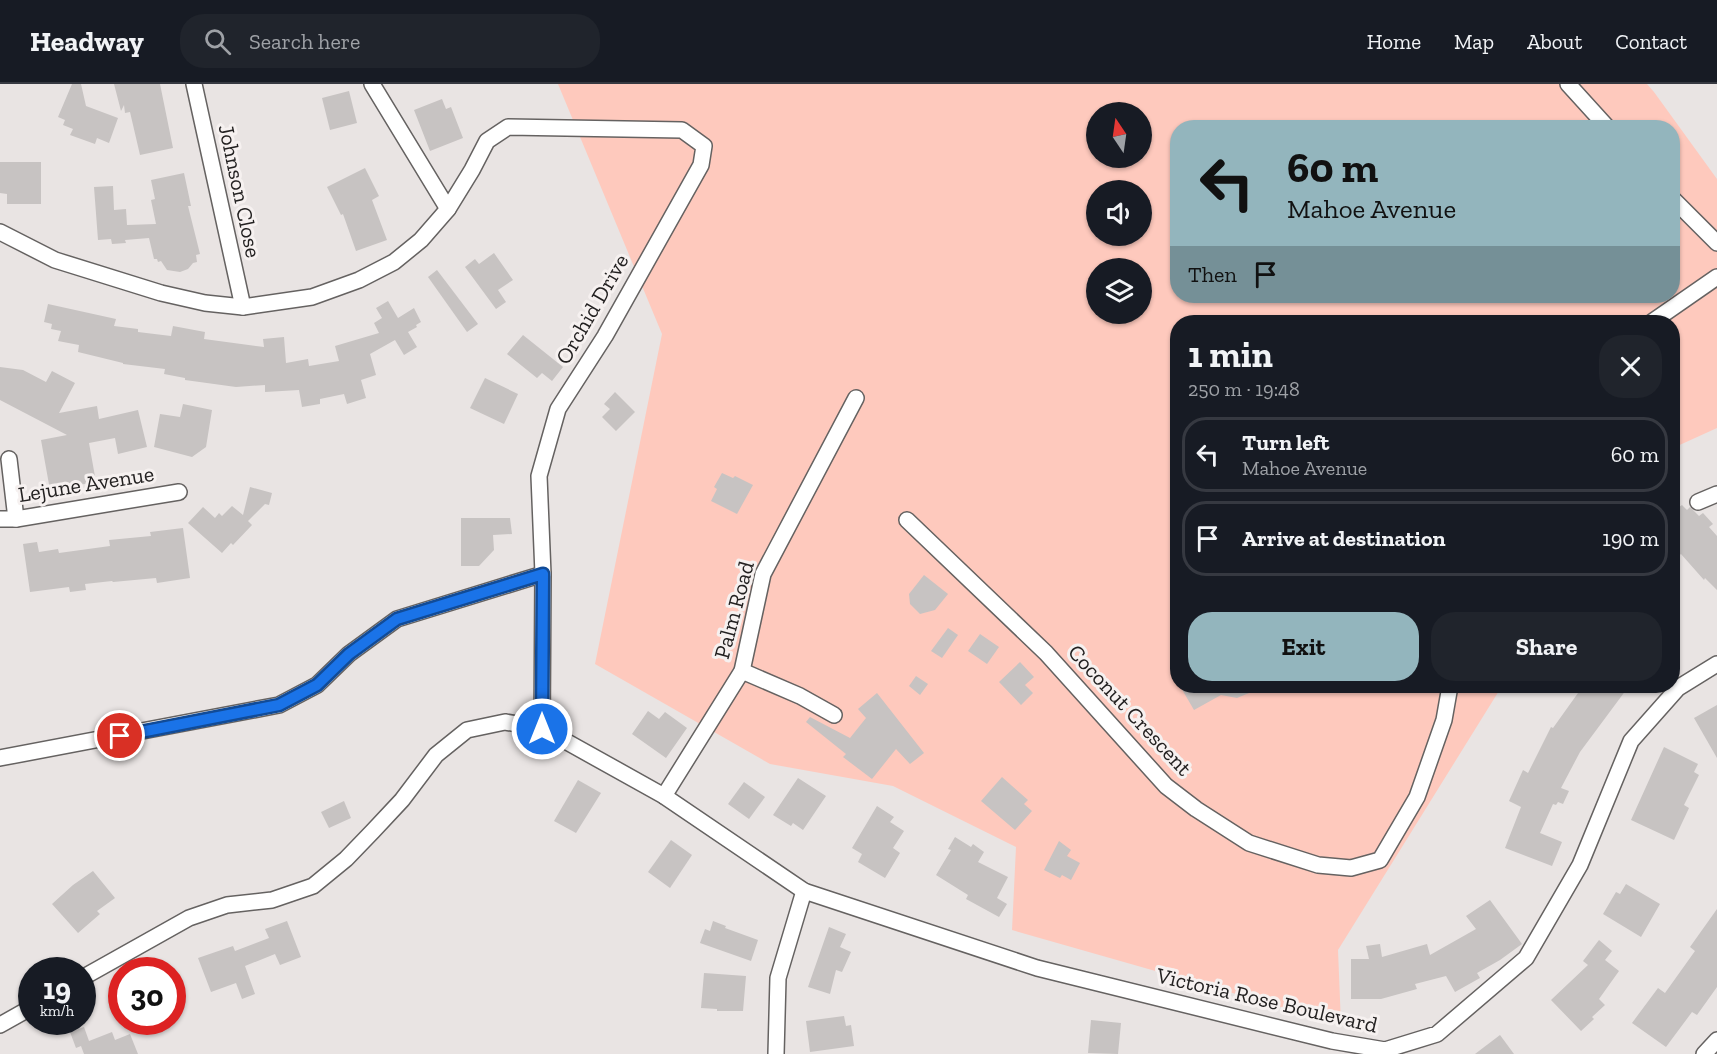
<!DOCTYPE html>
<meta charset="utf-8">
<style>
body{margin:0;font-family:"Zilla Slab",serif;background:#20242c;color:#f1f3f6;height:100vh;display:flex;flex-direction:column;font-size:22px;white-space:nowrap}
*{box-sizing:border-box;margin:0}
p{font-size:20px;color:#9ea1a6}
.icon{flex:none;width:33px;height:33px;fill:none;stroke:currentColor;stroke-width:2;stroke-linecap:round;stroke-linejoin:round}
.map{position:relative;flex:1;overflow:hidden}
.side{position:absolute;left:1170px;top:231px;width:510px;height:378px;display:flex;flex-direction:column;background:#171b24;border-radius:24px;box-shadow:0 2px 4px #0004}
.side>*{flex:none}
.guide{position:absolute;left:1170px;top:36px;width:510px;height:183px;border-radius:24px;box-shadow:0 2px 4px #0004;background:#93b5bd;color:#111;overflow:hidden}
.needle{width:39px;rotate:347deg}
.tools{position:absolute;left:1086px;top:18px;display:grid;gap:12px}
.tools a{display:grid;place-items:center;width:66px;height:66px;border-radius:50%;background:#171b24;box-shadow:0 2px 4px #0004;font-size:30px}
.speed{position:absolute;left:18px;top:873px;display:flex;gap:12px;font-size:30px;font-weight:700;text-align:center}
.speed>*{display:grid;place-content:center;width:78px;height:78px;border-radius:50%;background:#171b24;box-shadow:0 2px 4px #0004;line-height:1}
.speed small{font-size:15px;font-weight:400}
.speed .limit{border:9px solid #d22;background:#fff;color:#111}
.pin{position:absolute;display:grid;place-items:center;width:51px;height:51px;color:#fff;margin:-26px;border:3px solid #fff;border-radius:50%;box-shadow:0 2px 6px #0007}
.me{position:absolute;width:66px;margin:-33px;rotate:0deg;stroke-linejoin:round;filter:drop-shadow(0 0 4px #0008)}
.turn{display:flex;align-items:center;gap:21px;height:126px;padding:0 18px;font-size:27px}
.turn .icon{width:78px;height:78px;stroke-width:2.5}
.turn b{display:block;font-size:42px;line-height:51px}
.then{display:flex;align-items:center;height:57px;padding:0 18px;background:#0003;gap:12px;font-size:22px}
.round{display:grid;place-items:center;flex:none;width:63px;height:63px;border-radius:24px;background:#20242c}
.headline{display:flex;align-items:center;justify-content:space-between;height:102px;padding:0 18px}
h1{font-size:36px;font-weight:800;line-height:45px}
.cta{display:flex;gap:12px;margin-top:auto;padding:12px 18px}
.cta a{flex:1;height:69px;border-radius:24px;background:#93b5bd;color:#111;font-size:24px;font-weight:800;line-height:69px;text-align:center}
.cta a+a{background:#20242c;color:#f1f3f6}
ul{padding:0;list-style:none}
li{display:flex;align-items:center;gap:18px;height:75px;margin:0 12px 9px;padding:0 6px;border:3px solid #363941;border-radius:24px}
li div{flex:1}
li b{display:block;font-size:22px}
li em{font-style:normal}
header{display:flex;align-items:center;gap:36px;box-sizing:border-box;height:84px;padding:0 30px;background:#171b24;border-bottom:2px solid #363941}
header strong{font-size:28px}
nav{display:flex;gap:33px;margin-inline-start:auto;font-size:21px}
.search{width:420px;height:54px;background:#20242c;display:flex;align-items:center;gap:15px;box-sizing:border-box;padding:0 21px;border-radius:24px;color:#9ea1a6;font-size:22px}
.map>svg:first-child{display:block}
</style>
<header>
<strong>Headway</strong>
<div class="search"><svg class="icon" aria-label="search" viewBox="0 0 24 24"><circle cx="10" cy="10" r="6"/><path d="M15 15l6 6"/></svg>Search here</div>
<nav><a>Home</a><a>Map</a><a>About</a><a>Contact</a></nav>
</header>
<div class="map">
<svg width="1717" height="970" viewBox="0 0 1717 970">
<rect width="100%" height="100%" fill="#e9e4e3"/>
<path fill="#fec9bd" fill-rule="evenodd" d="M 558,0 L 1647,0 L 1654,8 L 1717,95 L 1717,344 L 1673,364 L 1672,238 L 1178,238 L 1178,602 L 1502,602 L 1338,866 L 1341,940 L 1012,846 L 1016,763 L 893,702 L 770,680 L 595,580 L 662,250 ZM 1096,28 L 1142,28 L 1142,74 L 1096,74 ZM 1178,44 L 1672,44 L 1672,212 L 1178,212 ZM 1096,106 L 1142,106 L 1142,152 L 1096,152 ZM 1096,184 L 1142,184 L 1142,230 L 1096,230 Z"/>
<g fill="#c7c3c2">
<path d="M 72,0 L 81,0 L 86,22 L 118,34 L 109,59 L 97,54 L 95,60 L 70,51 L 73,45 L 63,41 L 65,36 L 58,33 Z"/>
<path d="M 114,0 L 160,0 L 173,64 L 140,71 L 130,28 L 125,29 L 124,21 L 121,27 Z"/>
<path d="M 349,7 L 357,39 L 330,46 L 322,14 Z"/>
<path d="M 442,15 L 446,25 L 451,23 L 463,54 L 430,67 L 414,26 Z"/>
<path d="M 0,78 L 41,78 L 41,120 L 7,120 L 7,110 L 0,109 Z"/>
<path d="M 365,84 L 379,112 L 372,116 L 387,156 L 356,167 L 343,130 L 341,131 L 327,103 Z"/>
<path d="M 184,89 L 191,122 L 188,122 L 200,170 L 196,171 L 197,178 L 193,179 L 188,185 L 180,188 L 167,186 L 161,177 L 158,178 L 157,175 L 154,175 L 149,154 L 125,156 L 126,159 L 112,160 L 111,155 L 98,156 L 94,103 L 113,102 L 114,126 L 126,125 L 127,141 L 156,140 L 151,116 L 155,115 L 151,96 Z"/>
<path d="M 494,169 L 513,196 L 498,206 L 506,218 L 496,225 L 465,183 L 475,175 L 479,180 Z"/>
<path d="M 437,186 L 478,240 L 467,248 L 428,193 Z"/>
<path d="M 388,217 L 398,234 L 414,224 L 421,238 L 416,241 L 417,243 L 408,248 L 417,263 L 404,271 L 395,256 L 370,270 L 376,291 L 361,296 L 366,314 L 347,320 L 344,310 L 320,315 L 320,320 L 302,323 L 299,306 L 265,308 L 265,301 L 236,303 L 185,296 L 185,294 L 164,290 L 165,285 L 123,280 L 123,279 L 78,268 L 79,261 L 58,257 L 61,247 L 51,245 L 52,240 L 44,238 L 48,220 L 116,235 L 114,242 L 138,245 L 138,248 L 171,252 L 173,242 L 205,248 L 204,255 L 264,263 L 263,255 L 284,253 L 286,279 L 308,275 L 309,282 L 339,277 L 335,262 L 379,249 L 374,239 L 382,234 L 376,224 Z"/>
<path d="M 523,251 L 563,283 L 552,297 L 542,289 L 537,294 L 507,270 Z"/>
<path d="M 0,283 L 23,286 L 46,298 L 52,287 L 75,299 L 59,329 L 97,322 L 99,335 L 138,326 L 147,363 L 118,370 L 115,354 L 89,359 L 96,398 L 50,406 L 41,356 L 67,351 L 0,316 Z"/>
<path d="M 485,294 L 518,310 L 504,340 L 470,324 Z"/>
<path d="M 615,308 L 635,328 L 616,347 L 602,333 L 610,325 L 604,320 Z"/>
<path d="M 183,320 L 212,326 L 206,363 L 192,373 L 154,363 L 160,330 L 180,333 Z"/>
<path d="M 722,389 L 733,394 L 735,392 L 753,401 L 737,430 L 711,417 L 717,405 L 714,403 Z"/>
<path d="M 250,403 L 272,409 L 269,421 L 265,420 L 248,437 L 252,441 L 233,461 L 231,459 L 222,469 L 188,439 L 203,423 L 215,434 L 219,429 L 222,432 L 232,422 L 243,431 Z"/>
<path d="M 1682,421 L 1687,426 L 1690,423 L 1699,432 L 1703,429 L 1713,440 L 1709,443 L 1717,452 L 1717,506 L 1705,494 L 1704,496 L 1681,470 L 1672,477 L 1672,428 Z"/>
<path d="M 461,434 L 510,434 L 512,450 L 493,451 L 494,466 L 479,482 L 461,482 Z"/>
<path d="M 183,444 L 190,494 L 157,499 L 156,494 L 113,498 L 112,497 L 85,500 L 86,506 L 70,508 L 69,503 L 30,508 L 23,460 L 37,458 L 39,468 L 58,465 L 59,469 L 110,462 L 109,456 L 151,452 L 150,448 Z"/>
<path d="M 924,491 L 948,510 L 935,526 L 920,530 L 910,520 L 909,510 Z"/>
<path d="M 948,544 L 958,551 L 942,574 L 931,567 Z"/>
<path d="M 980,550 L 999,563 L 987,580 L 968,567 Z"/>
<path d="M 1020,578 L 1034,593 L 1025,601 L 1033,609 L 1021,621 L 999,598 Z"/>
<path d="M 916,592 L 928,600 L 920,611 L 909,602 Z"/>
<path d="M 1180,602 L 1266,602 L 1237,614 L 1221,611 L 1194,626 Z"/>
<path d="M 1583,602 L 1629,602 L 1580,668 L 1561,704 L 1569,707 L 1563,720 L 1558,718 L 1556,721 L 1553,720 L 1540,749 L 1562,758 L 1552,782 L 1505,764 L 1521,723 L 1509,717 L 1523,686 L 1528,689 L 1551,643 L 1553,644 Z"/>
<path d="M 877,609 L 924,669 L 910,680 L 896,665 L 872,695 L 843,673 L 846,670 L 806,638 L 810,633 L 850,654 L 866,634 L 858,625 Z"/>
<path d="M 1717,621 L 1717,674 L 1694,634 Z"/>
<path d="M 648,627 L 659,635 L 665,628 L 687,644 L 666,674 L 632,650 Z"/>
<path d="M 1664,663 L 1698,680 L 1694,688 L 1699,691 L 1684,721 L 1689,724 L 1674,756 L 1631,736 Z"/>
<path d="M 1002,693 L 1028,716 L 1024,720 L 1032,727 L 1015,746 L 981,717 Z"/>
<path d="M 798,694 L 826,712 L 803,746 L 793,739 L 791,742 L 773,731 Z"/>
<path d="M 578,696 L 601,709 L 576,749 L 554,737 Z"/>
<path d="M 744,698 L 765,713 L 749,735 L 728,720 Z"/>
<path d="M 344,717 L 351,734 L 329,744 L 321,728 Z"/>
<path d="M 877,722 L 894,733 L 890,738 L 904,747 L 893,764 L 900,769 L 885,794 L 858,778 L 862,770 L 852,764 Z"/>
<path d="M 955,753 L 971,763 L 973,760 L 984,768 L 978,778 L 1008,793 L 997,814 L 1007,820 L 999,833 L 966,815 L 968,811 L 936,791 L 951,766 L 948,765 Z"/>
<path d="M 671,756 L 692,771 L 670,804 L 648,788 Z"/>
<path d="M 1059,757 L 1071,766 L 1067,772 L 1080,779 L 1071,796 L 1062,791 L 1060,794 L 1044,786 Z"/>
<path d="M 93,787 L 115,814 L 97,827 L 100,830 L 78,849 L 52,820 L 73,801 Z"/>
<path d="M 1626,800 L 1660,820 L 1641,853 L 1603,830 L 1616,808 L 1620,810 Z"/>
<path d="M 1490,816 L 1522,860 L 1500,876 L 1477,889 L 1480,894 L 1455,908 L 1446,892 L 1415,900 L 1417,905 L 1381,915 L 1351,915 L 1351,875 L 1369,875 L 1366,862 L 1380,860 L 1382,873 L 1427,860 L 1430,871 L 1476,845 L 1466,832 Z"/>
<path d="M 1717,825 L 1717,903 L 1697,931 L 1692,928 L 1666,963 L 1632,939 L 1658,904 L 1665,909 L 1695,867 L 1690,863 Z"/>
<path d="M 287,837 L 301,873 L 280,881 L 275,870 L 245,882 L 255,910 L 242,915 L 236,899 L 211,908 L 198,874 L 233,862 L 235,867 L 269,854 L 265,845 Z"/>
<path d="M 713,837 L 726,842 L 725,844 L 758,856 L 751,877 L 700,859 L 705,845 L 710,847 Z"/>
<path d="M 829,843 L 846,850 L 840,863 L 851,868 L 842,888 L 836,886 L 830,910 L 808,903 Z"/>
<path d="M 1599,856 L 1612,867 L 1605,876 L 1619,887 L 1599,915 L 1605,921 L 1592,933 L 1594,935 L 1581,947 L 1551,916 L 1588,881 L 1583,877 Z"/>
<path d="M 704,889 L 746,892 L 743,927 L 717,927 L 717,925 L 701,924 Z"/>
<path d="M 844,932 L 846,942 L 851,941 L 854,962 L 810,968 L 806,937 Z"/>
<path d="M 1091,936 L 1121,939 L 1118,970 L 1088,969 Z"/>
<path d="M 84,943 L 89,957 L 112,948 L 115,956 L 130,950 L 138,970 L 84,970 L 81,962 L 76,964 L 70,948 Z"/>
<path d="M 1500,951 L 1514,970 L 1475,970 Z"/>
</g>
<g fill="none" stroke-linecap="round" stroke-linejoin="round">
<defs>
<g id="street">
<path d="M 194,0 L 243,223"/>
<path d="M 372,0 L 448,125"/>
<path d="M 1568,0 L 1608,44"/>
<path d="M 1672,114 L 1717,159"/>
<path d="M 0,148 L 55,176 L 161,209 L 205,219 L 243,223 L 312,213 L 359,196 L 394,178 L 421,156 L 448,125 L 472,86 L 487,57 L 508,43 L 682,46 L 704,62 L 701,81 L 605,252 L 558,325 L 539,392 L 543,490 L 542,644"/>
<path d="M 1652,238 L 1717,193"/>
<path d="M 9,375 L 16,435"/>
<path d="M 1698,418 L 1717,410"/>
<path d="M 0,435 L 16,435 L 179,408"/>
<path d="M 907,436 L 1046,569 L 1166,702 L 1196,725 L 1249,759 L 1318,781 L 1351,784 L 1380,776 L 1417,713 L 1444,636 L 1450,602"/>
<path d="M 742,587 L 800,612 L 834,631"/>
<path d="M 0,674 L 279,621 L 317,601 L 349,570 L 397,535 L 543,490"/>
<path d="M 664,712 L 742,587 L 763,490 L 856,314"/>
<path d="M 82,894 L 189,834 L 227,821 L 272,816 L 313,802 L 346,775 L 373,747 L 402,716 L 436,671 L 467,646 L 505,638 L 542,644 L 664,712 L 804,807 L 1037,884 L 1332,957 L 1385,966 L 1437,950 L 1526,874 L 1580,781 L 1631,657 L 1678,604 L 1717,580"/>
<path d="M 0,941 L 32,923"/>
<path d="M 776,970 L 778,894 L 804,807"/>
<path d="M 1704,970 L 1717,956"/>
</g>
</defs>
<use href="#street" stroke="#656261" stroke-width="18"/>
<use href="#street" stroke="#fff" stroke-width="15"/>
</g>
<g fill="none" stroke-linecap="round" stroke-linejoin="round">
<defs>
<path id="route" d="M 120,652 L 279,621 L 317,601 L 349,570 L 397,535 L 543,490 L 542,645"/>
</defs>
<use href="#route" stroke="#114b97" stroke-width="15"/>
<use href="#route" stroke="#1a73e8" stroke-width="10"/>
</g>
<g text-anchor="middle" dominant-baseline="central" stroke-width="6" stroke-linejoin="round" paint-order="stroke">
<g font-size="22" fill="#232121" stroke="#f6f1f0">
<text transform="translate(240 107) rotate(78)">Johnson Close</text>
<text transform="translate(592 225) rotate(-60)">Orchid Drive</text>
<text transform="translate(86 400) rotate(-9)">Lejune Avenue</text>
<text transform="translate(734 526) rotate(-75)">Palm Road</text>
<text transform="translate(1130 626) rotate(47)">Coconut Crescent</text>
<text transform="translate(1267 916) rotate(13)">Victoria Rose Boulevard</text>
</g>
</g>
</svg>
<div class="tools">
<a><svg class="needle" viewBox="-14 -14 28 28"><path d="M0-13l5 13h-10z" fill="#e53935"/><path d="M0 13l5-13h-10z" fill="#9ea1a6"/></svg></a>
<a><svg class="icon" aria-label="sound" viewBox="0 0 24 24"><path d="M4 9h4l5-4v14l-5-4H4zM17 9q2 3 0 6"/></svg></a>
<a><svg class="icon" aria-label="layers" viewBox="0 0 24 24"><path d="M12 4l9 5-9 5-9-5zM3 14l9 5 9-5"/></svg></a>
</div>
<div class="speed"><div>19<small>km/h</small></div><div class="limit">30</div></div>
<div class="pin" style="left:120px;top:652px;background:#d93025"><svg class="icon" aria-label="arrive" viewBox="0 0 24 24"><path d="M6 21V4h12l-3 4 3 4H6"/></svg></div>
<svg class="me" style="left:542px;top:645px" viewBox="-20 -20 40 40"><circle r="17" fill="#1a73e8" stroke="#fff" stroke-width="3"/><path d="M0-11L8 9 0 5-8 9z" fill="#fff"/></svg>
<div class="guide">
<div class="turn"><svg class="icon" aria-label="left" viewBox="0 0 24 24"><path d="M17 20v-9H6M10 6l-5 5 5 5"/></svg><div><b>60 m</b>Mahoe Avenue</div></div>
<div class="then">Then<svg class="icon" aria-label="arrive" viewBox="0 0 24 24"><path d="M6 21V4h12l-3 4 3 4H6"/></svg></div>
</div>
<section class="side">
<div class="headline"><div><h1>1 min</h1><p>250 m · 19:48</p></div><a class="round"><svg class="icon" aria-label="close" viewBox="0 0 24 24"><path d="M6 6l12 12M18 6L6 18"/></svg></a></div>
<ul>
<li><svg class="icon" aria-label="left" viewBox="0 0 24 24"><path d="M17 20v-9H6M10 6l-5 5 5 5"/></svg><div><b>Turn left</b><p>Mahoe Avenue</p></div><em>60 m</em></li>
<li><svg class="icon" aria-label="arrive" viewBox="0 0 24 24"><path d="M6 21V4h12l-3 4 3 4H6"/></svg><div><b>Arrive at destination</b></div><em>190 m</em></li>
</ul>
<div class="cta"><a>Exit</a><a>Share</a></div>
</section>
</div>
